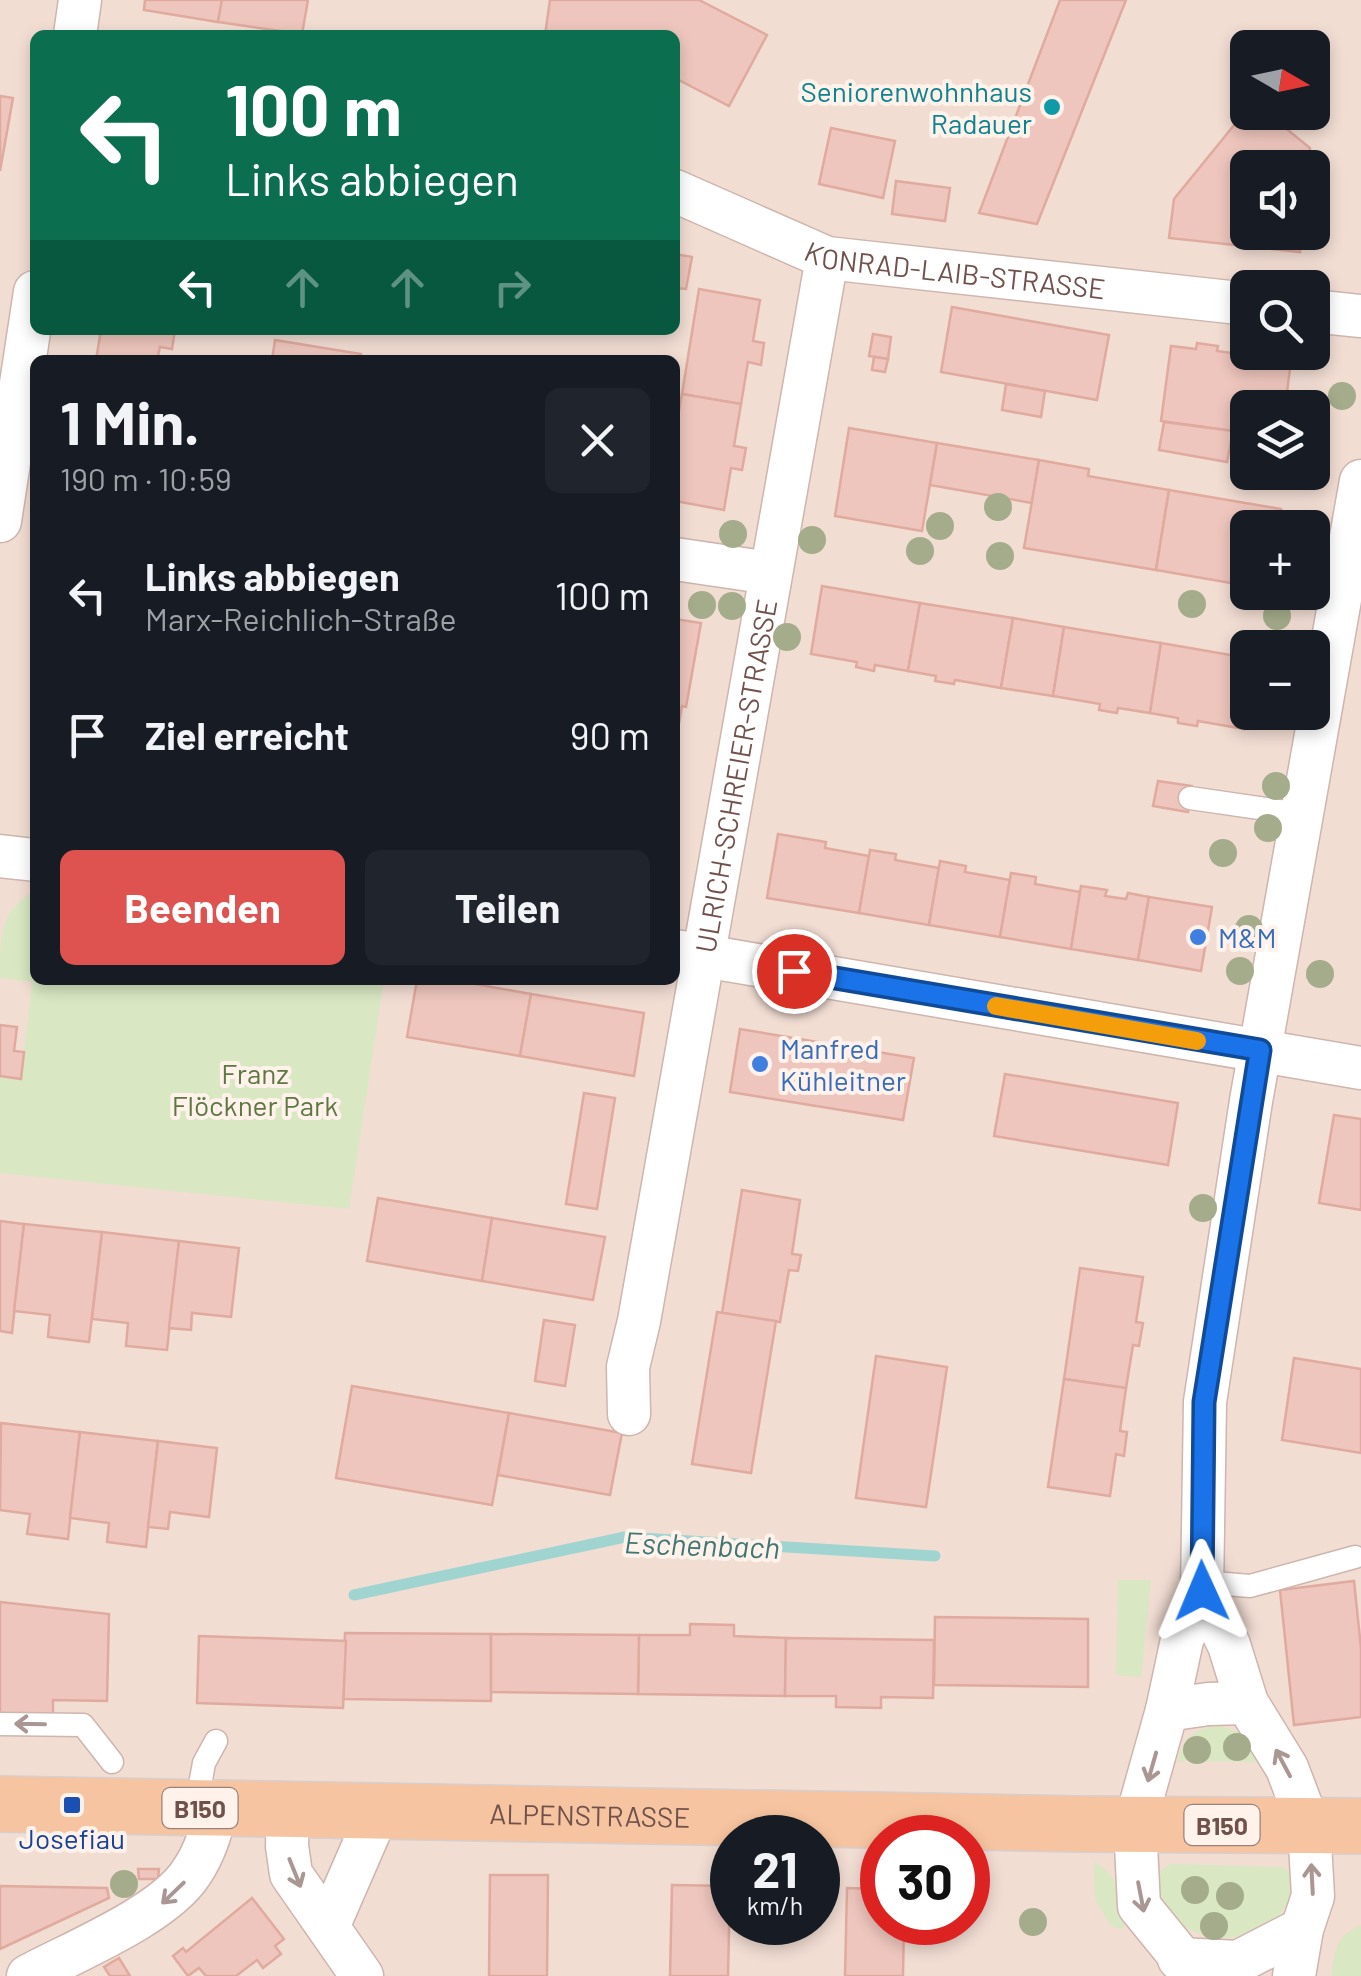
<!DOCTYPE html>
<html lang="de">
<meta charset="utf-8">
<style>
body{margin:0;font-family:Barlow,sans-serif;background:#20242c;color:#f1f3f6;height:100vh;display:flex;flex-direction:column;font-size:38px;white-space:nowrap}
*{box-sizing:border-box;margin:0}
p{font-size:32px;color:#9ea1a6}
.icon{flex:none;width:55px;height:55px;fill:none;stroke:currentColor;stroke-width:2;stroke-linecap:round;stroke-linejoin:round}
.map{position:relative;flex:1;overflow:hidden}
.sheet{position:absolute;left:30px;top:355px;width:650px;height:630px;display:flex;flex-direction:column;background:#171b24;border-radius:15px;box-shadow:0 5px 15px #0003}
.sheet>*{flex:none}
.banner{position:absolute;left:30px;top:30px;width:650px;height:305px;border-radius:15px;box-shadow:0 5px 15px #0003;background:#0b6e4f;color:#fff;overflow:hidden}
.needle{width:65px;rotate:99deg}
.buttons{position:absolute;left:1230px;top:30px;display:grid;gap:20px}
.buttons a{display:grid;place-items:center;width:100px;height:100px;border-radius:15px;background:#171b24;box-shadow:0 5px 15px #0003;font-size:50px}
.speed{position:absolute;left:710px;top:1815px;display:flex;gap:20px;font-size:50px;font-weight:700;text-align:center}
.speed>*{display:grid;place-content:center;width:130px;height:130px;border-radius:50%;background:#171b24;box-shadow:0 5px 15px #0003;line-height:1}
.speed small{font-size:25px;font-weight:400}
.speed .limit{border:15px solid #d22;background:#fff;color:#111}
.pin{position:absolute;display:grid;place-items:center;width:85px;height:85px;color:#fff;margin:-42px;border:5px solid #fff;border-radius:50%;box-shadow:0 2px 10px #0007}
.me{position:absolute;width:110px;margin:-55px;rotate:359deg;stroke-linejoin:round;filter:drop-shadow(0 0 8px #0008)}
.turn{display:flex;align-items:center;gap:35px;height:210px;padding:0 30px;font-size:45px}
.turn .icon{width:130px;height:130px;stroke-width:2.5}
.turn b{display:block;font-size:70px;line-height:85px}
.lanes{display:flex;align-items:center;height:95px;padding:0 30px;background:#0003;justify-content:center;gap:50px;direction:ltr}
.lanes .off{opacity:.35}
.round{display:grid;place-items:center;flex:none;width:105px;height:105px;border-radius:15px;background:#20242c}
.summary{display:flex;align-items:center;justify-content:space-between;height:170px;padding:0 30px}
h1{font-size:60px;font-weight:700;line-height:75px}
.action{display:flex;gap:20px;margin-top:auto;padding:20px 30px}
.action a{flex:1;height:115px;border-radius:15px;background:#de5250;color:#fff;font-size:40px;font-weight:700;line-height:115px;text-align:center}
.action a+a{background:#20242c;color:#f1f3f6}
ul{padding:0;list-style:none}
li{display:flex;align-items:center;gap:30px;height:140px;padding:0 30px}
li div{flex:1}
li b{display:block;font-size:38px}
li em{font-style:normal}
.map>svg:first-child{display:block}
</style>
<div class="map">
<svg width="1361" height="1976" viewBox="0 0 1361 1976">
<rect width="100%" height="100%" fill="#fbede4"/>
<path fill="#f2ddd3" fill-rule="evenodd" d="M 0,0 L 1361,0 L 1361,1976 L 0,1976 ZM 35,35 L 675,35 L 675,330 L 35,330 ZM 1248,48 L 1312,48 L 1312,112 L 1248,112 ZM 1248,168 L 1312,168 L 1312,232 L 1248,232 ZM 1248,288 L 1312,288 L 1312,352 L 1248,352 ZM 35,360 L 675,360 L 675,980 L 35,980 ZM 1248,408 L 1312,408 L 1312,472 L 1248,472 ZM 1248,528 L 1312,528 L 1312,592 L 1248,592 ZM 1248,648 L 1312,648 L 1312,712 L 1248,712 ZM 732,1838 L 818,1838 L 818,1922 L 732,1922 ZM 882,1838 L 968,1838 L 968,1922 L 882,1922 Z"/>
<g fill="#d9e7c3">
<path d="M 35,891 L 35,980 L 384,980 L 349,1209 L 0,1173 L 0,1076 L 21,1078 L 32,982 L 0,978 C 0,935 0,910 35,891 Z"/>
<path d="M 1118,1580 L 1151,1580 L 1141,1677 L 1116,1675 Z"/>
<path d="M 1221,1726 L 1241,1733 L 1265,1762 L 1177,1761 C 1185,1735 1195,1728 1221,1726 Z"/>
<path d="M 1094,1862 C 1121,1877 1124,1901 1124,1929 L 1111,1926 L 1095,1899 Z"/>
<path d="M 1171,1864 L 1284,1867 L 1293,1876 C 1294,1960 1150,1958 1159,1872 Z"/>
<path d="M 1361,1925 L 1361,1976 L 1331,1976 C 1335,1949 1335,1937 1361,1925 Z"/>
</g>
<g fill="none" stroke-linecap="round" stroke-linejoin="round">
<path stroke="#a0d4d1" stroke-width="11" d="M 354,1595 L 625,1537 L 935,1556"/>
</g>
<g fill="#eec6bd" stroke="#e0aa9e" stroke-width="2.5">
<path d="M 145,0 L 222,0 L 218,22 L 144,10 Z"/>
<path d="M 222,0 L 308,0 L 302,34 L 218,22 Z"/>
<path d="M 550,0 L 699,0 L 767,35 L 729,106 L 675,78 L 675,35 L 545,35 Z"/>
<path d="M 1060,0 L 1126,0 L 1037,224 L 979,213 Z"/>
<path d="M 0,96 L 13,98 L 0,171 Z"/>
<path d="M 1248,108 L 1248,112 L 1266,112 L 1310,148 L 1308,168 L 1248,168 L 1248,232 L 1302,232 L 1300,252 L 1169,238 L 1174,199 Z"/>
<path d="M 831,128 L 895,141 L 883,198 L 819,184 Z"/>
<path d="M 896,181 L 950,188 L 945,221 L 892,214 Z"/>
<path d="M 675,254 L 692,257 L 686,289 L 675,288 Z"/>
<path d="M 699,289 L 760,300 L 753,341 L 764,343 L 761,365 L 748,362 L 741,404 L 682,394 Z"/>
<path d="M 952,307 L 1109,335 L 1097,400 L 941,372 Z"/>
<path d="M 101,330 L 175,330 L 172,349 L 160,347 L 157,360 L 96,360 Z"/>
<path d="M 873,334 L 891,337 L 888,359 L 869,356 Z"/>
<path d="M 275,340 L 361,354 L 360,360 L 272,360 Z"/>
<path d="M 1197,343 L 1218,346 L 1217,351 L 1291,361 L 1285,408 L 1248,408 L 1248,433 L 1161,421 L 1171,346 L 1196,349 Z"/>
<path d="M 874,357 L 888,359 L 885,372 L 872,370 Z"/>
<path d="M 1006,384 L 1045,391 L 1041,417 L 1002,410 Z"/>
<path d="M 682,394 L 741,404 L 734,446 L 746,448 L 742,470 L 731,468 L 724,510 L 675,501 L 675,433 Z"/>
<path d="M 1164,422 L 1233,431 L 1227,462 L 1159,450 Z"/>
<path d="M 849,428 L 937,443 L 922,531 L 835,516 Z"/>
<path d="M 937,443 L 1039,460 L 1032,503 L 930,485 Z"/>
<path d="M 1039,460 L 1089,469 L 1088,476 L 1169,490 L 1156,570 L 1024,548 Z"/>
<path d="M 1169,490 L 1281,509 L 1278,528 L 1248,528 L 1248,586 L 1156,570 Z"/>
<path d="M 822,586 L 920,603 L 908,671 L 875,665 L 874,671 L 856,667 L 857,662 L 811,654 Z"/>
<path d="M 920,603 L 1013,618 L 1001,688 L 955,680 L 954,684 L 935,681 L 936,676 L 908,671 Z"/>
<path d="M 1013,618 L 1064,627 L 1053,696 L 1001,688 Z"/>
<path d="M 675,619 L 701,623 L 686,707 L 682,706 L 675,747 Z"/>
<path d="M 1064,627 L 1161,643 L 1150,713 L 1118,708 L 1117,713 L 1099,710 L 1100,704 L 1053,696 Z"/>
<path d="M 1161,643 L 1248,658 L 1244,729 L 1198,721 L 1197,726 L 1178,723 L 1178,718 L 1150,713 Z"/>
<path d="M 1158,781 L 1192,786 L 1188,812 L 1153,806 Z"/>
<path d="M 778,834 L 826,842 L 825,848 L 869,856 L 859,913 L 767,898 Z"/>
<path d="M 870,850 L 896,854 L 895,860 L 939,868 L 929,925 L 859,913 Z"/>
<path d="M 940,861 L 966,866 L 965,872 L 1010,880 L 1000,937 L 929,925 Z"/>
<path d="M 1011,873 L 1036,877 L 1035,884 L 1080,892 L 1071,949 L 1000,937 Z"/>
<path d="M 1081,886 L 1107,890 L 1105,896 L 1126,899 L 1128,893 L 1149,897 L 1138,960 L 1071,949 Z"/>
<path d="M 1149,897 L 1212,907 L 1201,971 L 1138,960 Z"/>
<path d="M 417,980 L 453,980 L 531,994 L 520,1056 L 407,1037 Z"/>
<path d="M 531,994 L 644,1013 L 634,1076 L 520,1056 Z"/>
<path d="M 0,1025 L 17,1027 L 14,1051 L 24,1052 L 21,1079 L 0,1076 Z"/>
<path d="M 740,1029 L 914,1058 L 903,1120 L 730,1092 Z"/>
<path d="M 1005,1074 L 1178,1103 L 1168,1165 L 994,1136 Z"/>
<path d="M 584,1093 L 615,1098 L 597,1209 L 566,1204 Z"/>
<path d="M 1334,1115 L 1361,1119 L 1361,1210 L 1319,1203 Z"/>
<path d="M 742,1190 L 800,1200 L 792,1254 L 801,1255 L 798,1271 L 789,1270 L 780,1322 L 722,1313 Z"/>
<path d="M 378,1198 L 492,1218 L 482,1281 L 367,1261 Z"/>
<path d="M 492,1218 L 605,1237 L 593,1300 L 482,1281 Z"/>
<path d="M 0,1221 L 24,1224 L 12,1333 L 0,1331 Z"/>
<path d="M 24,1224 L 102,1232 L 89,1342 L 48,1337 L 50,1315 L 14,1311 Z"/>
<path d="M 102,1232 L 179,1241 L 167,1350 L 126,1346 L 128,1323 L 92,1319 Z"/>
<path d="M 179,1241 L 239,1248 L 231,1317 L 192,1313 L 191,1330 L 169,1328 Z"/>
<path d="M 1080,1268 L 1143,1277 L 1136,1322 L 1143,1323 L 1139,1346 L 1133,1345 L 1126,1388 L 1064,1379 Z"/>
<path d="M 717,1312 L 776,1321 L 751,1473 L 692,1464 Z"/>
<path d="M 544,1320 L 575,1325 L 565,1386 L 535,1381 Z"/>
<path d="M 876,1356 L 947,1367 L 926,1507 L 856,1498 Z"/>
<path d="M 1294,1358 L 1361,1369 L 1361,1453 L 1282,1440 Z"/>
<path d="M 1064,1379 L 1126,1388 L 1120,1431 L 1127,1432 L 1124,1456 L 1116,1454 L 1110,1496 L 1048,1487 Z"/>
<path d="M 352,1386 L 509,1413 L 492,1505 L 336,1478 Z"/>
<path d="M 509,1413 L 622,1433 L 610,1495 L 498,1475 Z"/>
<path d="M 1,1423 L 80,1432 L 68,1539 L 27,1534 L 30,1514 L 0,1510 Z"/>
<path d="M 80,1432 L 158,1441 L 146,1547 L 107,1542 L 109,1523 L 70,1518 Z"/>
<path d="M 158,1441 L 217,1448 L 209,1517 L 170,1512 L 168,1529 L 148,1527 Z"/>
<path d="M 1354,1581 L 1361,1648 L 1361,1717 L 1294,1725 L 1280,1590 Z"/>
<path d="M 0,1602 L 109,1614 L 107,1701 L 53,1700 L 53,1719 L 0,1718 Z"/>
<path d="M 935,1617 L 1088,1619 L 1088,1687 L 934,1685 Z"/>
<path d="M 690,1624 L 734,1625 L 734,1636 L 786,1638 L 785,1696 L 638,1694 L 639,1635 L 690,1635 Z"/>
<path d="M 345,1633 L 491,1634 L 491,1701 L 343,1699 Z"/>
<path d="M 491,1634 L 639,1635 L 638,1694 L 491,1692 Z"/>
<path d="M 199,1636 L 346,1641 L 343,1708 L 197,1703 Z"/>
<path d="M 786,1638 L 934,1640 L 933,1698 L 881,1697 L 881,1708 L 836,1707 L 836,1696 L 785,1696 Z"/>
<path d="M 138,1869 L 159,1869 L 158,1879 L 139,1879 Z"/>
<path d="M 490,1875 L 548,1875 L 547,1976 L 489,1976 Z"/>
<path d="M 672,1885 L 730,1886 L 728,1976 L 670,1976 Z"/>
<path d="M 0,1886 L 107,1888 L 109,1898 L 0,1949 Z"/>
<path d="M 847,1888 L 882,1889 L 882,1922 L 904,1922 L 903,1976 L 845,1976 Z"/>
<path d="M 252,1898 L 284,1939 L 275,1946 L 281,1954 L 263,1968 L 257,1960 L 236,1976 L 206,1976 L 199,1968 L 188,1976 L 173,1956 L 183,1948 L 186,1952 Z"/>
<path d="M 119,1958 L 130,1976 L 110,1976 L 104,1967 Z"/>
</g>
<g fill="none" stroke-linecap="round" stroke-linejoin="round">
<defs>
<g id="lane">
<path d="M 1190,798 L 1301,814"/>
<path d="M 1202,1582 L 1250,1586 L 1355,1557"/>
<path d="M 0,1724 L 83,1725 L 112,1762"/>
<path d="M 196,1807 L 204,1763 L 216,1741"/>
</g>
<g id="street">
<path d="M 75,35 L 80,0"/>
<path id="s1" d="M 675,191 L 827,258 L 1248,304"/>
<path d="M 1312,311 L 1361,316"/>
<path d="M 0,521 L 35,292"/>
<path d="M 675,559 L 770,573"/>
<path d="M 0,856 L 35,860"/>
<path d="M 675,951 L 1361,1068"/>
<path id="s2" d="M 629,1414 L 628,1367 L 639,1321 L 827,258"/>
<path d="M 1202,1591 L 1229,1645 L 1247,1703 L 1287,1768 L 1309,1826 L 1313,1896 L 1302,1929 L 1294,1976"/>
<path d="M 1167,1710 L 1208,1704 L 1247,1703"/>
<path d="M 288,1810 L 287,1846 L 291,1874 L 362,1976"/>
<path d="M 328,1927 L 378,1812"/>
<path d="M 1179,1959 L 1238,1962 L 1302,1929"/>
<path d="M 28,1976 C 73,1952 164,1915 191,1873 C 205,1853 211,1831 217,1808"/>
<path d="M 1196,1976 L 1139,1906 L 1135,1824 L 1167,1710 L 1182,1640 L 1202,1591 L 1205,1402 L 1251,1101 L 1361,481"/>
</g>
<g id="primary">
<path id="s3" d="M 0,1804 L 1081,1824 L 1361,1826"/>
</g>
</defs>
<use href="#lane" stroke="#ceb5ae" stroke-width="25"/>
<use href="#street" stroke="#ceb5ae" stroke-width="45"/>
<use href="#primary" stroke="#d7cecd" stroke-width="58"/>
<use href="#lane" stroke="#fff" stroke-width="22"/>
<use href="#street" stroke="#fff" stroke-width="42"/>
<use href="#primary" stroke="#f6c4a0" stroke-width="55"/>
</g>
<g fill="#a5ac8b">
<circle cx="1342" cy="396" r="14"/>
<circle cx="998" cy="507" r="14"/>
<circle cx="940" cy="526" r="14"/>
<circle cx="733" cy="534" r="14"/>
<circle cx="812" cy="540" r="14"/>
<circle cx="920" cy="551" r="14"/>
<circle cx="1000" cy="556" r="14"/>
<circle cx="1192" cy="604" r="14"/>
<circle cx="702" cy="605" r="14"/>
<circle cx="732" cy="606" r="14"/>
<circle cx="1277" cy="616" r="14"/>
<circle cx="787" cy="637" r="14"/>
<circle cx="1276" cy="786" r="14"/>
<circle cx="1268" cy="828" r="14"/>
<circle cx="1223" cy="853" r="14"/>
<circle cx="1249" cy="929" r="14"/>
<circle cx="1240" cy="971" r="14"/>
<circle cx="1320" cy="974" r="14"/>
<circle cx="1203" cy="1208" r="14"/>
<circle cx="1237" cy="1747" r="14"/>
<circle cx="1197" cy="1750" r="14"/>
<circle cx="124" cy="1884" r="14"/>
<circle cx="1195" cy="1890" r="14"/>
<circle cx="1230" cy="1896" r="14"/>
<circle cx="1033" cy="1922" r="14"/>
<circle cx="1214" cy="1926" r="14"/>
</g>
<defs><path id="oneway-shaft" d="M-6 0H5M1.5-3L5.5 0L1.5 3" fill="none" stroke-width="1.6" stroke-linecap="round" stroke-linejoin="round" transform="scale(2.5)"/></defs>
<g stroke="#aa9793">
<use href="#oneway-shaft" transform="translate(30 1724) rotate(-179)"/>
<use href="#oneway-shaft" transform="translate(1283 1763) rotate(-118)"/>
<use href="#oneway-shaft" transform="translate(1152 1767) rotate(106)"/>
<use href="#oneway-shaft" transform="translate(295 1873) rotate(68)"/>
<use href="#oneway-shaft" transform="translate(1312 1879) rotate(-93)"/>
<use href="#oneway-shaft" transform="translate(173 1893) rotate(136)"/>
<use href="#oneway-shaft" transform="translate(1141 1897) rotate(79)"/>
</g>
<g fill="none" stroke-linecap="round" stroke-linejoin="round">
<defs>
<path id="route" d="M 794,971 L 1260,1050 L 1204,1402 L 1202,1591"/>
</defs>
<use href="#route" stroke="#114b97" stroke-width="25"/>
<use href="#route" stroke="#1a73e8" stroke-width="18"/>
<path stroke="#f59e0b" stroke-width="18" d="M 996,1006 L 1197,1041"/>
</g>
<circle fill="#0f9aa8" stroke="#fef2ea" stroke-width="4" cx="1052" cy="107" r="10"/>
<g fill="#3f7fe0" stroke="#fef2ea" stroke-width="4">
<circle cx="1198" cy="937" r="10"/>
<circle cx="760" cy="1064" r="10"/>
</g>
<rect fill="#1a4fb4" stroke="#fef2ea" stroke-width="4" x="62" y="1795" width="20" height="20" rx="5"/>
<g text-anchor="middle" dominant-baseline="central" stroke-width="8" stroke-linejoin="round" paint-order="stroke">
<g fill="#fef2ea" stroke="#9b817b" stroke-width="2.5">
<rect x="162.5" y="1788" width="75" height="40" rx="8"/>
<rect x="1184.5" y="1805" width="75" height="40" rx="8"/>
</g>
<g font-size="25" font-weight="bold" fill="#71514b">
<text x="200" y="1808">B150</text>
<text x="1222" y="1825">B150</text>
</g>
<g font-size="28" fill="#0d838f" stroke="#fef2ea" text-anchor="end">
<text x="1032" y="91">Seniorenwohnhaus<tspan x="1032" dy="32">Radauer</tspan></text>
</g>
<g font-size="28" fill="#71514b" stroke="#fef2ea">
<text stroke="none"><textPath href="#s1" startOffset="295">KONRAD-LAIB-STRASSE</textPath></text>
<text stroke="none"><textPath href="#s2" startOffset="648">ULRICH-SCHREIER-STRASSE</textPath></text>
<text stroke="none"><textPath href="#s3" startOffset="590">ALPENSTRASSE</textPath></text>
</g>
<g font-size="28" fill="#366cbe" stroke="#fef2ea" text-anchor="start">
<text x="1218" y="937">M&amp;M</text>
<text x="780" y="1048">Manfred<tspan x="780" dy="32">Kühleitner</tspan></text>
</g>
<g font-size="28" fill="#5e7743" stroke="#fef2ea">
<text x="255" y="1073">Franz<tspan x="255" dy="32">Flöckner Park</tspan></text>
</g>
<g font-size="28" fill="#164399" stroke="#fef2ea">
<text x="72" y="1838">Josefiau</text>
</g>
<g font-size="30" font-style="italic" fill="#407674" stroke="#fef2ea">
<text transform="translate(702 1544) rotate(2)">Eschenbach</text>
</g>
</g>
</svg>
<div class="buttons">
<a><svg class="needle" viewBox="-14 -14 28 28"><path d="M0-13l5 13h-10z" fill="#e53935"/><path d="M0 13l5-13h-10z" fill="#9ea1a6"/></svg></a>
<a><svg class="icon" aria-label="sound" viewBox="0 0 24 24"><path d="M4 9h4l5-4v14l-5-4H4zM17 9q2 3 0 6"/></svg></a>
<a><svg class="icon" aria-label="search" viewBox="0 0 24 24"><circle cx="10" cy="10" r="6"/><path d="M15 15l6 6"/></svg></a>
<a><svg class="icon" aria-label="layers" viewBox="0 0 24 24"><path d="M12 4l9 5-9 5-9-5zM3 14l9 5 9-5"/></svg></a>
<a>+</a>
<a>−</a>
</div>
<div class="speed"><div>21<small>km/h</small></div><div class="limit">30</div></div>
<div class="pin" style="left:794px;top:971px;background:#d93025"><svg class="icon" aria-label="arrive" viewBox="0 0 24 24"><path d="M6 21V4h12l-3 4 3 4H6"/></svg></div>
<svg class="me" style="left:1202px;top:1591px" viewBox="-20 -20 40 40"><path d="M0-17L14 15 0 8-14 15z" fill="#1a73e8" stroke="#fff" stroke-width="4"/></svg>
<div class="banner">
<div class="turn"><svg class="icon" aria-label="left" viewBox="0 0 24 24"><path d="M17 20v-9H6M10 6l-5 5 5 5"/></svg><div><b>100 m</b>Links abbiegen</div></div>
<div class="lanes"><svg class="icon" aria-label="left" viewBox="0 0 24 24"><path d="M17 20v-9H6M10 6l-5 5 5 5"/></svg><svg class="icon off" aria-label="ahead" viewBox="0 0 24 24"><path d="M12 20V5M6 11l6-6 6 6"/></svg><svg class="icon off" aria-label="ahead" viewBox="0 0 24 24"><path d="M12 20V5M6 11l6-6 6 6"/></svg><svg class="icon off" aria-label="right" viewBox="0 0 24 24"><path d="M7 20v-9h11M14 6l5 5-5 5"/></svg></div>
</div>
<section class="sheet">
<div class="summary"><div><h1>1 Min.</h1><p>190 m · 10:59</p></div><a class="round"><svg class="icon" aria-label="close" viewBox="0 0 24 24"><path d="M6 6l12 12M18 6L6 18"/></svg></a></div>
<ul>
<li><svg class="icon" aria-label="left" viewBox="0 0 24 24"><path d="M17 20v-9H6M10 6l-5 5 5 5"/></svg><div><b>Links abbiegen</b><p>Marx-Reichlich-Straße</p></div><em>100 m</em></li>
<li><svg class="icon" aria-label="arrive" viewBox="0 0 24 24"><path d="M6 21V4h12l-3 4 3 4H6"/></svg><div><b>Ziel erreicht</b></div><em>90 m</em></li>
</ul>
<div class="action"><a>Beenden</a><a>Teilen</a></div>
</section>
</div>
